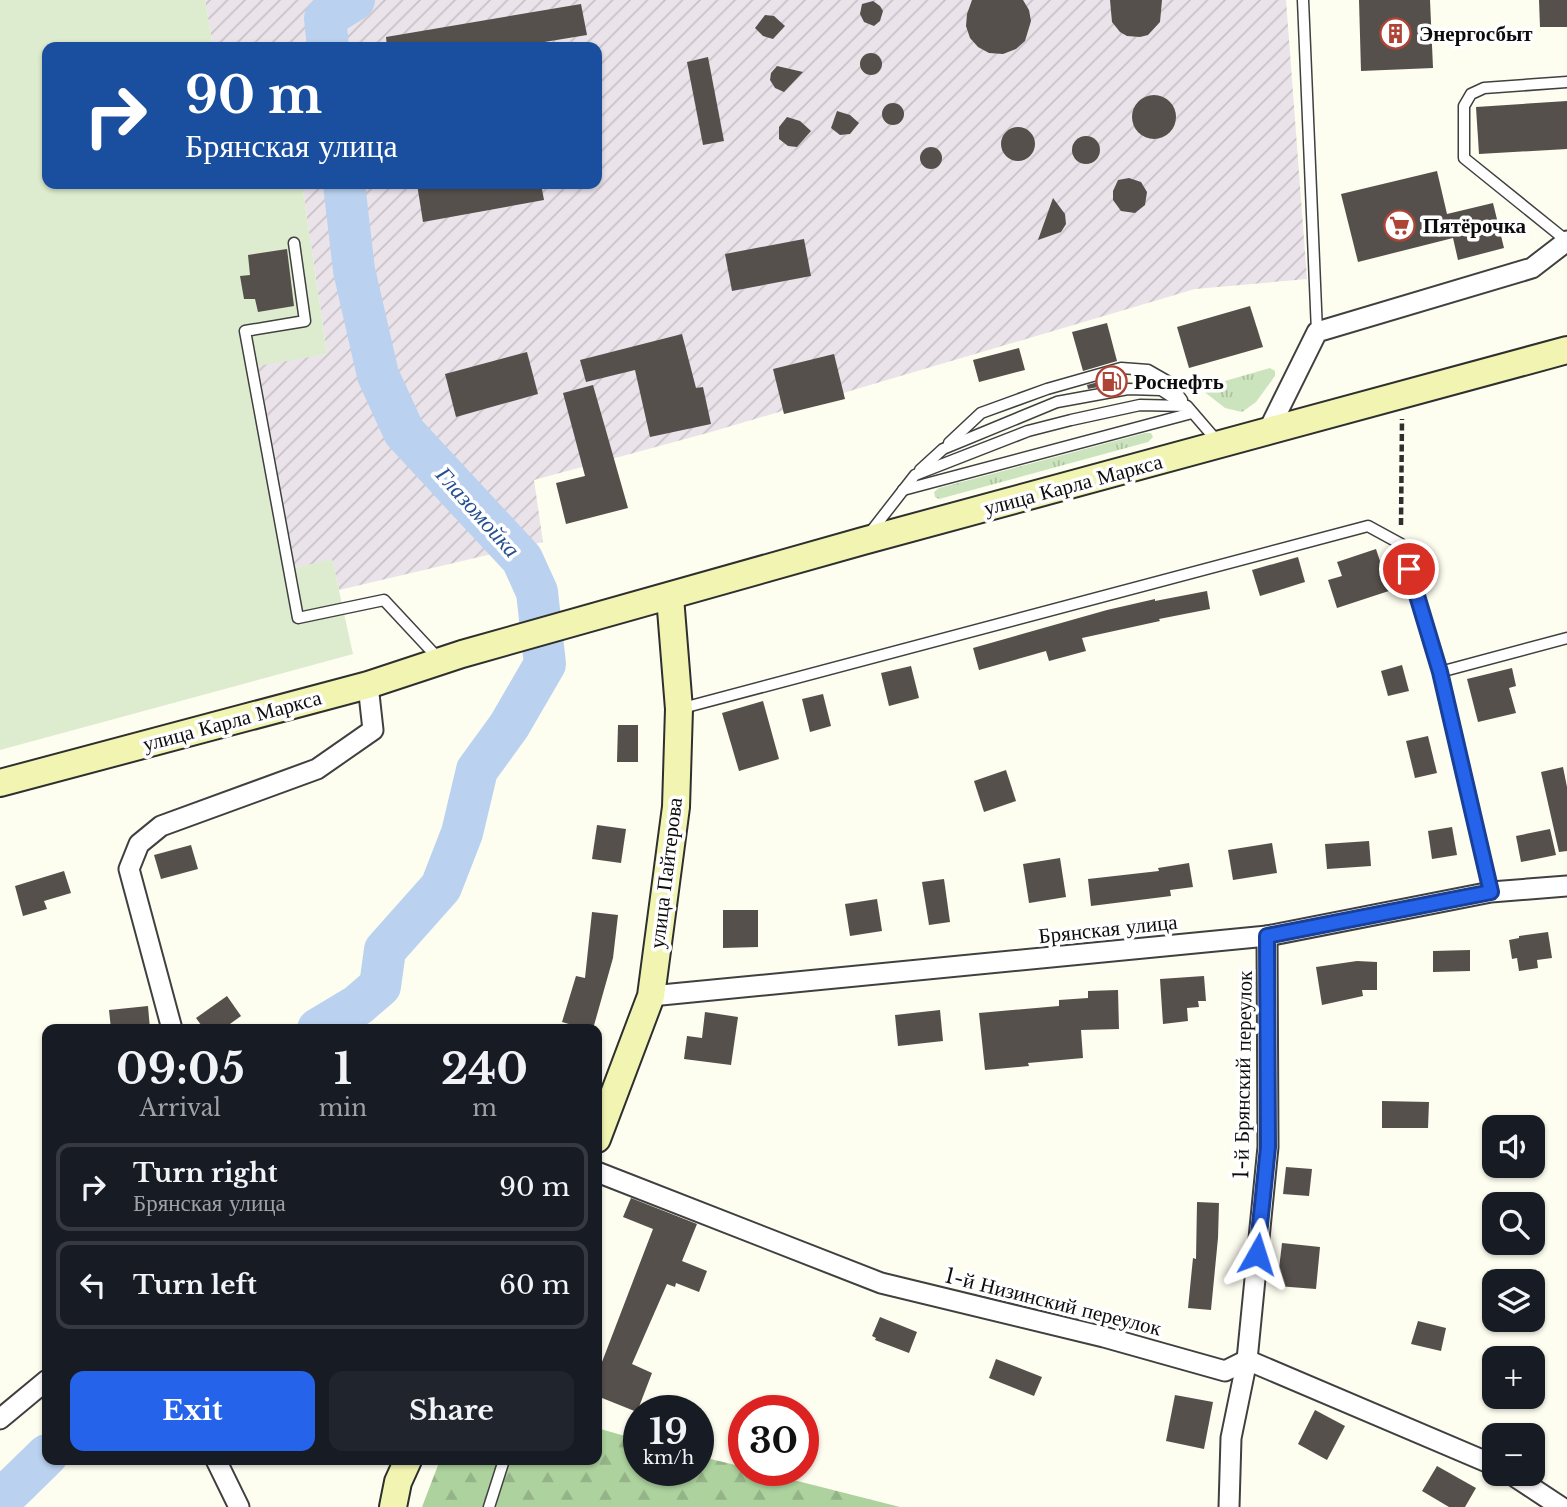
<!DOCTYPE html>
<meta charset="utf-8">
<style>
body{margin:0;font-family:"Libre Baskerville",serif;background:#20242c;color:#f1f3f6;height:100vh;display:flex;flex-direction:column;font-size:26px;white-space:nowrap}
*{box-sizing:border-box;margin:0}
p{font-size:23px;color:#9ea1a6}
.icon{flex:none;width:38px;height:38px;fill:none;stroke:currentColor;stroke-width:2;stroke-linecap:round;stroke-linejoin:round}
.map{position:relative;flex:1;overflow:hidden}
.details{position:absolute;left:42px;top:1024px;width:560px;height:441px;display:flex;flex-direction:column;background:#171b24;border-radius:14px;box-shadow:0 2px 5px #0004}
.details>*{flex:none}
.banner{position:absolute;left:42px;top:42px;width:560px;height:147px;border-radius:14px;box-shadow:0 2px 5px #0004;background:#1a4fa0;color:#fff;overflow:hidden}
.controls{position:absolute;left:1482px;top:1115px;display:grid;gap:14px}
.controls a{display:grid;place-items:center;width:63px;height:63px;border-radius:14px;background:#171b24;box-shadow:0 2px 5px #0004;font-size:35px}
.speed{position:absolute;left:623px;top:1395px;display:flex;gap:14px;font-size:35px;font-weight:700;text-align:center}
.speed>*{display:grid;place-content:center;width:91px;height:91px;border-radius:50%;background:#171b24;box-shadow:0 2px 5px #0004;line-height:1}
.speed small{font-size:18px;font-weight:400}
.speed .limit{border:10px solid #d22;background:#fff;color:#111}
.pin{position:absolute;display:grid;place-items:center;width:60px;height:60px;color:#fff;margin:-30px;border:4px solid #fff;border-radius:50%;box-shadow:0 2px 7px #0007}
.me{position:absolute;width:77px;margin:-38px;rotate:6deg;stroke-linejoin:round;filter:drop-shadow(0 0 5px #0008)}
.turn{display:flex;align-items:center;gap:24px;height:147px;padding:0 28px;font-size:32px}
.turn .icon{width:91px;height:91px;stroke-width:2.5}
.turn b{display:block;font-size:49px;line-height:60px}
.eta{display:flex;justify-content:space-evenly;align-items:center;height:119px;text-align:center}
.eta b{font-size:42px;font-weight:800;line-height:49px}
.cta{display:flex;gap:14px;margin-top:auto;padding:14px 28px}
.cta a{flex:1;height:80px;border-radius:14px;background:#2563eb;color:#fff;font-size:28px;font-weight:800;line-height:80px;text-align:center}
.cta a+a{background:#20242c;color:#f1f3f6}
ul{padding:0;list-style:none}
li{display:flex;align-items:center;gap:21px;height:88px;margin:0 14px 10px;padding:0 14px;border:4px solid #363941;border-radius:14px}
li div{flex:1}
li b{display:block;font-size:26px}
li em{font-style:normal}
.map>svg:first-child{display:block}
</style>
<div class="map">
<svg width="1567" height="1507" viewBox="0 0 1567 1507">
<defs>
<pattern id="industrial-furrows" width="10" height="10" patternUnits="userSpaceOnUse" patternTransform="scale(1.75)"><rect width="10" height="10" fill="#ebe3ea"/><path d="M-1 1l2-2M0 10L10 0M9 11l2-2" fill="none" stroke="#c8c2c8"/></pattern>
<pattern id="grass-tufts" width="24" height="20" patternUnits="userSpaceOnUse" patternTransform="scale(1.75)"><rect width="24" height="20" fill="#cbe4bd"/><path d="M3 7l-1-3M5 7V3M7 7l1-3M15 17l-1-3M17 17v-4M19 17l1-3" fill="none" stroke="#adc2a1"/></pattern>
<pattern id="forest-firs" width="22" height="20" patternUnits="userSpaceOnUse" patternTransform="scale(1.75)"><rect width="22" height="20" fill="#add29e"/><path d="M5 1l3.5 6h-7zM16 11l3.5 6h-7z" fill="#94b387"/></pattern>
</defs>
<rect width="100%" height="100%" fill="#fdfdf0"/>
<path fill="url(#industrial-furrows)" d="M 205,0 L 1286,0 L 1307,279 L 1195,289 L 711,432 L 534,480 L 543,542 L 339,590 L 332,560 L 295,568 L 258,365 L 327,354 L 302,184 L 597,184 L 597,47 L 213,47 Z"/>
<g fill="url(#grass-tufts)">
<path d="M 1270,368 L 1275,371 L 1275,376 L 1256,402 L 1242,412 L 1225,408 L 1202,390 L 1204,387 Z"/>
<path d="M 1145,433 L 1151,433 L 1153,437 L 1148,442 L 939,499 L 935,497 L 934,492 L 939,488 Z"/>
</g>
<path fill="url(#forest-firs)" d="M 597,1428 L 639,1440 L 639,1470 L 698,1470 L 698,1456 L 744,1467 L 744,1470 L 754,1470 L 900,1507 L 422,1507 L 440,1460 L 597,1460 Z"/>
<path fill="#ddecce" d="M 0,0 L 205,0 L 213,47 L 47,47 L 47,184 L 302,184 L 327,354 L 258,366 L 295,568 L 332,559 L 353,654 L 0,750 Z"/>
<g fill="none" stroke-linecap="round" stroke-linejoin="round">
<g stroke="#bad2ef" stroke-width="42">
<path d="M 328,47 L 325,18 L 354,0"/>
<path d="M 318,1029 L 358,1005 L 380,986 L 385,950 L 441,887 L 462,833 L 477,770 L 509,726 L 545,664 L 537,592 L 522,559 L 404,432 L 378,375 L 354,270 L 344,184"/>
<path d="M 0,1501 L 47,1455"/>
</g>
</g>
<g fill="#55504b">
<path d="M 972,0 L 1023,0 L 1029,10 L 1031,21 L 1025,41 L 1016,49 L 1003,54 L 989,53 L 978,47 L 970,38 L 966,26 L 967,14 Z"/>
<path d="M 1110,0 L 1162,0 L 1160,22 L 1148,35 L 1140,37 L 1127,36 L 1120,32 L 1112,22 Z"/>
<path d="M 1359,0 L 1430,0 L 1433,68 L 1361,71 Z"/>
<path d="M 1539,0 L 1567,0 L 1567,27 L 1540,27 Z"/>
<path d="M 873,1 L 880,6 L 883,11 L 880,21 L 874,26 L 864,22 L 860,14 L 862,4 Z"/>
<path d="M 581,4 L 587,35 L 514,47 L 387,47 L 386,37 Z"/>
<path d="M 765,15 L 774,16 L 785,26 L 773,39 L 763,36 L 755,28 Z"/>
<circle cx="871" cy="64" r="11"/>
<path d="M 708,57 L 724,141 L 703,145 L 687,62 Z"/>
<path d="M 777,66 L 803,72 L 784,92 L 775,88 L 770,80 L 771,73 Z"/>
<circle cx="1154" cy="117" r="22"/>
<path d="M 1567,101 L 1567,149 L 1479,154 L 1476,107 Z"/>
<circle cx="893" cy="114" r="11"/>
<path d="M 837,111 L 850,115 L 859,123 L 850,134 L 840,135 L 831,128 Z"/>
<path d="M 787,117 L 800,121 L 811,131 L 797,147 L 788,146 L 779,139 L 779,127 Z"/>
<circle cx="1018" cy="144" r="17"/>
<circle cx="1086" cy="150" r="14"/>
<circle cx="931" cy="158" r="11"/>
<path d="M 1437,171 L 1447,214 L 1493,203 L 1504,248 L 1458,260 L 1453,238 L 1358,262 L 1341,194 Z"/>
<path d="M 1129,178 L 1141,182 L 1147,192 L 1145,205 L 1135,213 L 1121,211 L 1113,200 L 1113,191 L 1118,180 Z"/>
<path d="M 417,184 L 541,184 L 544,200 L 423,222 Z"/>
<path d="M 1053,198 L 1065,214 L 1066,224 L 1061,232 L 1038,240 Z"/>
<path d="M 804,239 L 811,276 L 732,291 L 725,254 Z"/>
<path d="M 287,249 L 294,306 L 258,312 L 255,299 L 244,299 L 240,276 L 250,275 L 248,255 Z"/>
<path d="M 1250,306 L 1263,347 L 1189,368 L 1177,327 Z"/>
<path d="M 1107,323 L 1117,361 L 1083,371 L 1072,332 Z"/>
<path d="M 682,334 L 696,388 L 703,387 L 711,424 L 650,437 L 635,370 L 586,382 L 580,360 Z"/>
<path d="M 1019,348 L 1025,370 L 979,382 L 973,360 Z"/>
<path d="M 527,352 L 538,394 L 456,417 L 445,374 Z"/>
<path d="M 834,354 L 845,399 L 784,414 L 773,369 Z"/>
<path d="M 1121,376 L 1123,382 L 1088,389 L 1087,385 Z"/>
<path d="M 593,385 L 628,508 L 566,524 L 556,483 L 585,476 L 563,393 Z"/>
<path d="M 1376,549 L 1382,567 L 1390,564 L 1398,588 L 1337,608 L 1328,580 L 1342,576 L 1337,562 Z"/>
<path d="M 1298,557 L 1305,582 L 1260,596 L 1252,570 Z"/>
<path d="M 1207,591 L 1210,609 L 1159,619 L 1160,621 L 1082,638 L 1086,651 L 1049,661 L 1046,651 L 979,670 L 973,648 L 1107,610 L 1155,599 L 1155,601 Z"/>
<path d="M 1402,665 L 1409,691 L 1388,696 L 1381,671 Z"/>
<path d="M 911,666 L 919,698 L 889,706 L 881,673 Z"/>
<path d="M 1512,668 L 1516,686 L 1509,688 L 1516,713 L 1478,722 L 1467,679 Z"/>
<path d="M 823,694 L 831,726 L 810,732 L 802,699 Z"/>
<path d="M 763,701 L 779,759 L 739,771 L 722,713 Z"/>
<path d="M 618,725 L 638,725 L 638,762 L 617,762 Z"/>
<path d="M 1428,736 L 1437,773 L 1415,778 L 1406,741 Z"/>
<path d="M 1563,767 L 1567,787 L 1567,851 L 1559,852 L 1541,772 Z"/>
<path d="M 1006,770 L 1016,801 L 984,812 L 974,781 Z"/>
<path d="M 597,825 L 626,829 L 621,863 L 592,859 Z"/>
<path d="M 1452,827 L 1457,855 L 1432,859 L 1428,831 Z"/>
<path d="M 1550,829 L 1556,855 L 1521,862 L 1516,836 Z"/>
<path d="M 1369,841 L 1371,866 L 1327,869 L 1325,844 Z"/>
<path d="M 1272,843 L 1277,873 L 1233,880 L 1228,850 Z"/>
<path d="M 191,845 L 198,869 L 161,879 L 154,855 Z"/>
<path d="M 1060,858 L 1066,897 L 1029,903 L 1023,864 Z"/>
<path d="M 1189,863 L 1193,887 L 1170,890 L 1171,896 L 1091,906 L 1088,879 L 1159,871 L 1158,868 Z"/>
<path d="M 64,871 L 71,893 L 44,901 L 47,909 L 23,916 L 15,886 Z"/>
<path d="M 944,879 L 950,922 L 929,925 L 922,882 Z"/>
<path d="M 877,899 L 882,931 L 850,936 L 845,904 Z"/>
<path d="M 723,910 L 758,910 L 758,947 L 723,948 Z"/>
<path d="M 592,912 L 618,915 L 613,958 L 593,1029 L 586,1029 L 562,1022 L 576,976 L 585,978 Z"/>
<path d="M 1548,932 L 1552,958 L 1537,960 L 1538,968 L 1519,971 L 1517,958 L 1512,959 L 1509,940 L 1519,938 L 1519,936 Z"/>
<path d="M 1470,950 L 1470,971 L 1433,972 L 1433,951 Z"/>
<path d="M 1357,961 L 1377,962 L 1377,990 L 1362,990 L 1363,996 L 1322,1005 L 1316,967 Z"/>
<path d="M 1204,976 L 1206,1001 L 1198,1001 L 1199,1007 L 1187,1008 L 1188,1021 L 1163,1024 L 1160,979 Z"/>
<path d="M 1118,990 L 1119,1029 L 1081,1030 L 1083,1058 L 1028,1063 L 1029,1066 L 985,1070 L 979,1013 L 1059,1006 L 1059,1000 L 1088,998 L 1088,991 Z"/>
<path d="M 227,996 L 241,1016 L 223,1029 L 204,1029 L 196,1018 Z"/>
<path d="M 148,1006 L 150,1029 L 111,1029 L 109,1010 Z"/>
<path d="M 940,1010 L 943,1041 L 898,1046 L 895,1015 Z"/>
<path d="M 705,1012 L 738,1017 L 731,1065 L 684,1059 L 687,1036 L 702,1038 Z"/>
<path d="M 1382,1101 L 1429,1102 L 1428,1128 L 1382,1128 Z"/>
<path d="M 1286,1167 L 1312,1169 L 1309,1196 L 1283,1194 Z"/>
<path d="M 631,1198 L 697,1224 L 682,1261 L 707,1271 L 699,1292 L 676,1283 L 675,1287 L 667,1284 L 632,1364 L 652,1373 L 637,1412 L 597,1396 L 597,1375 L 653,1229 L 623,1217 Z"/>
<path d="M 1197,1202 L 1219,1203 L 1218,1238 L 1211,1310 L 1188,1308 L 1193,1258 L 1196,1259 Z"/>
<path d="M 1282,1243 L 1320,1247 L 1316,1289 L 1277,1286 Z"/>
<path d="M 880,1317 L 917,1332 L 909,1353 L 875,1340 L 876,1338 L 872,1336 Z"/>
<path d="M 1418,1321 L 1446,1328 L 1441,1351 L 1411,1344 Z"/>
<path d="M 996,1359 L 1042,1377 L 1034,1396 L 989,1378 Z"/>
<path d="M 1175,1395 L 1213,1402 L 1204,1449 L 1166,1441 Z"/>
<path d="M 1315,1410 L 1345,1426 L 1327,1460 L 1298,1444 Z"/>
<path d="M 1437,1466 L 1476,1488 L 1465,1507 L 1449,1507 L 1422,1491 Z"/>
</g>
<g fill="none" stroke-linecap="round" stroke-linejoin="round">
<defs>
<g id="lane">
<path d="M 1303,0 L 1317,332"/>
<path d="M 1567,241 L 1464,158 L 1464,106 L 1471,94 L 1484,88 L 1567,82"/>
<path d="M 294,243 L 305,321 L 245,331 L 298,618 L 384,600 L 438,658"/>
<path d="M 949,443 L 981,413 L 1047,389 L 1121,368 L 1148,370 L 1169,382 L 1182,400"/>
<path d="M 920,470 L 943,449 L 1057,402 L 1128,389 L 1161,390 L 1186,406"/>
<path d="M 903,490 L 1192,413"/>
<path d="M 869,534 L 915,475 L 1028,431 L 1071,420 L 1140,405 L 1187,406 L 1218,442"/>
<path d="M 1440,672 L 1567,638"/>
<path d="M 679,709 L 1368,526 L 1401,544 L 1440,672 L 1491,892"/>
<path d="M 489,1507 L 504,1460"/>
</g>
<g id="street">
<path d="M 1267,433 L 1317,332 L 1532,268 L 1567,241"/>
<path d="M 651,996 L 1267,936 L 1491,892 L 1567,886"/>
<path d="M 172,1029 L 129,869 L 139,844 L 161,826 L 317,769 L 373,730 L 368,685"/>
<path d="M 597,1172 L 881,1283 L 1104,1337 L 1225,1371 L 1247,1360 L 1494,1465"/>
<path d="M 0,1419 L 47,1380"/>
<path d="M 216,1460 L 239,1507"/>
<path d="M 1511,1474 L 1561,1507"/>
<path d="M 1229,1507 L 1231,1438 L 1247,1360 L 1268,1147 L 1267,936"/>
</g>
<g id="secondary">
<path d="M 0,783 L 368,685 L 462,654 L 863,541 L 1567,350"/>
<path d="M 597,1139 L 651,996 L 676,807 L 679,709 L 670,597"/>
<path d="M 393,1507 L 398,1482 L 408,1460"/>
</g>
</defs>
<use href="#lane" stroke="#404040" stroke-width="13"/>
<use href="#street" stroke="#404040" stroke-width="23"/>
<use href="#secondary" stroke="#2f2f2f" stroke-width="30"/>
<path stroke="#2f2f2f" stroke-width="4.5" stroke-dasharray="7 3.5" stroke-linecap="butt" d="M 1401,525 L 1402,419"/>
<use href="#lane" stroke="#fff" stroke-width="10"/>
<use href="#street" stroke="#fff" stroke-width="19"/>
<use href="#secondary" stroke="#f2f5b2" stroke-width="26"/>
</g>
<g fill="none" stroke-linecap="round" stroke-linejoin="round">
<defs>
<path id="route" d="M 1257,1254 L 1268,1147 L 1267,936 L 1491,892 L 1440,672 L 1409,569"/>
</defs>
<use href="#route" stroke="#184099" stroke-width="18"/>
<use href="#route" stroke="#2563eb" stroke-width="12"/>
</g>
<defs>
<symbol id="building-ring" viewBox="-11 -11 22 22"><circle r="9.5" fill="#fff" stroke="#ad4436" stroke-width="1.5"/><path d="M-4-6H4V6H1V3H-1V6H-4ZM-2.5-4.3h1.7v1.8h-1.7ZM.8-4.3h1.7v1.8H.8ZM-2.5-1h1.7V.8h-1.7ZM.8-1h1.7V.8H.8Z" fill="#ad4436"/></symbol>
<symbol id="supermarket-ring" viewBox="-11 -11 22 22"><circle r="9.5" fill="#fff" stroke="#ad4436" stroke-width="1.5"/><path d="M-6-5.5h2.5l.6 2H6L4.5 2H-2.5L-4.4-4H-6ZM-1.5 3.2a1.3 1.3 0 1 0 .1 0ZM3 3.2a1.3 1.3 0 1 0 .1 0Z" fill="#ad4436"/></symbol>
<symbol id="fuel-ring" viewBox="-11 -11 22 22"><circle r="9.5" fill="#fff" stroke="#ad4436" stroke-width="1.5"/><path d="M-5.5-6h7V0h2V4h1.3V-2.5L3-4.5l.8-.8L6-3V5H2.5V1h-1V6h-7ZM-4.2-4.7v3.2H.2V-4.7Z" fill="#ad4436"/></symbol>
</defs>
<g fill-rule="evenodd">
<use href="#building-ring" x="1378" y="16" width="35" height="35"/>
<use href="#supermarket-ring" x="1382" y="208" width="35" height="35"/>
<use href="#fuel-ring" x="1094" y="364" width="35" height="35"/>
</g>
<g text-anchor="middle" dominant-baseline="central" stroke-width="7" stroke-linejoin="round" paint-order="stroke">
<g font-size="21" font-weight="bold" fill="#0d0d0d" stroke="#fff" text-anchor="start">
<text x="1419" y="34">Энергосбыт</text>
<text x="1423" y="226">Пятёрочка</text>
<text x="1134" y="382">Роснефть</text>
</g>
<g font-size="21" fill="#0d0d0d" stroke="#fff">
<text transform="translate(1073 485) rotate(-15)">улица Карла Маркса</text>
<text transform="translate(232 721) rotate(-15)">улица Карла Маркса</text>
<text transform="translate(666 873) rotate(-83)">улица Пайтерова</text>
<text transform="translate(1108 929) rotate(-6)">Брянская улица</text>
<text transform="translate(1243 1075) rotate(-89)">1-й Брянский переулок</text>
<text transform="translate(1053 1302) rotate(14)">1-й Низинский переулок</text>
</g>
<g font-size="23" font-style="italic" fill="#265090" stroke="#fff">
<text transform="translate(478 512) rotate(48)">Глазомойка</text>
</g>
</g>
</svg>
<div class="controls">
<a><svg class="icon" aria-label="sound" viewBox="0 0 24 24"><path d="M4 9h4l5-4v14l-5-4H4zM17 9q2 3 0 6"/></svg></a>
<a><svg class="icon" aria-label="search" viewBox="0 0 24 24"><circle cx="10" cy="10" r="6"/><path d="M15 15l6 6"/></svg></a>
<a><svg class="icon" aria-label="layers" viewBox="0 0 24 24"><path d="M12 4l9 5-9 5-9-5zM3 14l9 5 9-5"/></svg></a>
<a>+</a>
<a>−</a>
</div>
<div class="speed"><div>19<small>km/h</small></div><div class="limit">30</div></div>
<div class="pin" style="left:1409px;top:569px;background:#d93025"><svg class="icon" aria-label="arrive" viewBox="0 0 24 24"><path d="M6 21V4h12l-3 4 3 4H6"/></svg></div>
<svg class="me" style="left:1257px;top:1254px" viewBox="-20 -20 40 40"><path d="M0-17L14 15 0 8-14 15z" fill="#2563eb" stroke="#fff" stroke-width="4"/></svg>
<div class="banner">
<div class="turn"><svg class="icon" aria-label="right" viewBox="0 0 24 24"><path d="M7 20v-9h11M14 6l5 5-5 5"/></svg><div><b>90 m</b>Брянская улица</div></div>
</div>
<section class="details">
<div class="eta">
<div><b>09:05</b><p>Arrival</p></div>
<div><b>1</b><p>min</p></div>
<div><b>240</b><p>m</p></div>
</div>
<ul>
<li><svg class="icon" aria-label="right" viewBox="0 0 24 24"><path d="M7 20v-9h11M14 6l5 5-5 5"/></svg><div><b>Turn right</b><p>Брянская улица</p></div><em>90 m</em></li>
<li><svg class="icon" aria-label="left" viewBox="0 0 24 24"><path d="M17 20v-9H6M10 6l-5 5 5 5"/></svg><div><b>Turn left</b></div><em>60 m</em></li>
</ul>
<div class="cta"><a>Exit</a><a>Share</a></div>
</section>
</div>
